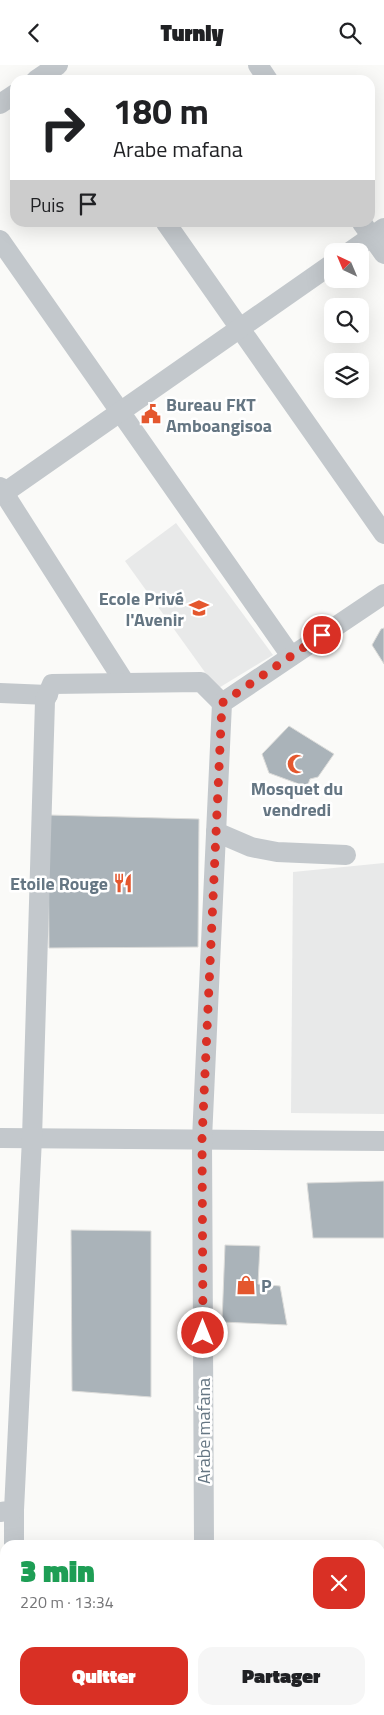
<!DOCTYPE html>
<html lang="fr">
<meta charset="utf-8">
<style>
body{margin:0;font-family:"Titillium Web",sans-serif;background:#f6f6f6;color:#202124;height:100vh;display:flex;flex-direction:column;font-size:19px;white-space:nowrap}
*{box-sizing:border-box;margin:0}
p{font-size:16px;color:#757577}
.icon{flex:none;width:28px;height:28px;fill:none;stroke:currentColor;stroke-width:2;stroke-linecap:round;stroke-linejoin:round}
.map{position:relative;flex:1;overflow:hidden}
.side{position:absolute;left:0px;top:1475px;width:385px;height:175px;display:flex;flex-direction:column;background:#fff;border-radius:15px 15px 0 0;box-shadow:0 5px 20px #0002}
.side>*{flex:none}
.guide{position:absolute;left:10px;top:10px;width:365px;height:152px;border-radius:15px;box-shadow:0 5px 20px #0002;background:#fff;color:#202124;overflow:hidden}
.needle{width:32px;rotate:316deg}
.tools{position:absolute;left:324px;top:178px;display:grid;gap:10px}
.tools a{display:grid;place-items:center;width:45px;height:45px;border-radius:10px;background:#fff;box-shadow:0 5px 20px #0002;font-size:25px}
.pin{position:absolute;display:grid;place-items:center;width:42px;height:42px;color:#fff;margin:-21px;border:2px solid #fff;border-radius:50%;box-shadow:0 1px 5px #0007}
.me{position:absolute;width:55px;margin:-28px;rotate:0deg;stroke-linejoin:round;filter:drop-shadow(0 0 4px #0008)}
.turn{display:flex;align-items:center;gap:18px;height:105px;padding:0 20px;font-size:22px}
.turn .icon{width:65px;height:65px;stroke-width:2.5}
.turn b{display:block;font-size:35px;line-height:42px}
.then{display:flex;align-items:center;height:48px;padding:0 20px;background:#0003;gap:10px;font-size:19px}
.round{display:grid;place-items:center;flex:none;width:52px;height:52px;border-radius:15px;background:#f6f6f6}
.head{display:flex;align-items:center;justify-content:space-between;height:85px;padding:0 20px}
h1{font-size:30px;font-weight:800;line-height:38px;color:#1e9e55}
.cta{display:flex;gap:10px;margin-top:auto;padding:10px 20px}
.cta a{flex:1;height:58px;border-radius:15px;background:#d93025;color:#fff;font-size:20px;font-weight:800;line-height:58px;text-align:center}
.cta a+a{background:#f6f6f6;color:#202124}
header{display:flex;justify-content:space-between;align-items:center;height:65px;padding:0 20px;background:#fff;font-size:22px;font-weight:800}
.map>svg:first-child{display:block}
</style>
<header><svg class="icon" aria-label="back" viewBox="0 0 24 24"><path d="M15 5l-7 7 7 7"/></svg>Turnly<svg class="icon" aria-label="search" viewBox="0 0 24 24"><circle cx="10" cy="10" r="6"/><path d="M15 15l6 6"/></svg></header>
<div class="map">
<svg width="384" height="1650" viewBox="0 0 384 1650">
<rect width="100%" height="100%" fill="#fafaf8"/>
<g fill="#e8e9e9">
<path d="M 176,458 L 273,590 L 217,624 L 125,496 Z"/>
<path d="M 384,798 L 384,1049 L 291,1048 L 293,807 Z"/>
</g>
<g fill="#aab3b9" stroke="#dcdcda">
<path d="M 384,563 L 384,599 L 372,580 L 381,564 Z"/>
<path d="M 289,661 L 334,689 L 318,712 L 310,714 L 307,722 L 269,708 L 262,689 Z"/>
<path d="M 48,750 L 199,754 L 198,882 L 49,883 Z"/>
<path d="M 384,1116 L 384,1173 L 313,1173 L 307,1118 Z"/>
<path d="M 71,1165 L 151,1166 L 151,1332 L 72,1326 Z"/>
<path d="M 225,1180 L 260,1181 L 258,1219 L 280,1221 L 287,1260 L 222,1257 Z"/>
</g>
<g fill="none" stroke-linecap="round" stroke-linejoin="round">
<g stroke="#c3c8cc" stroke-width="20">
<path d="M 258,0 L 268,15"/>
<path d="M 36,15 L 58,0"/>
<path d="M 0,39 L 15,29"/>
<path d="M 166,158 L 384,469"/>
<path d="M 362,158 L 384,189"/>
<path d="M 0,175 L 291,591"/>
<path d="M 351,186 L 384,163"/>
<path d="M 0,422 L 125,618"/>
<path d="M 4,428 L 332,199"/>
<path d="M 0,628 L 48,630"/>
<path d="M 216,767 L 251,782 L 277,787 L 346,790"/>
<path d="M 0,1073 L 384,1076"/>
<path d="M 14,1445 L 14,1480"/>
<path d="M 0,1447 L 14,1445 L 32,1073 L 45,636 L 52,619 L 201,617 L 222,638"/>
<path d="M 204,1480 L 202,1074 L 222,638 L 384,529"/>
<path d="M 205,1645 L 205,1650"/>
<path d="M 0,1649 L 11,1650"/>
</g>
</g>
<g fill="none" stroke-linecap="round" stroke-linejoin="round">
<path stroke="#d93025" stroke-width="9" stroke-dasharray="0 16.2" d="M 203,1268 L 202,1074 L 222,638 L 322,570"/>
</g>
<defs>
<symbol id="civic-bare" viewBox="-9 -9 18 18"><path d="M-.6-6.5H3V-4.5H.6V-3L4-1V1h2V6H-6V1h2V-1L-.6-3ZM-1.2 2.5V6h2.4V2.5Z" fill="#e4572e" stroke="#fff" stroke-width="2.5" paint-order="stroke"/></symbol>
<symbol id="school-bare" viewBox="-9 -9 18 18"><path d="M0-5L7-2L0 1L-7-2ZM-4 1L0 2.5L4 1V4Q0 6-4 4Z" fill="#e4572e" stroke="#fff" stroke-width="2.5" paint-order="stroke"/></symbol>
<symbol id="mosque-bare" viewBox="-9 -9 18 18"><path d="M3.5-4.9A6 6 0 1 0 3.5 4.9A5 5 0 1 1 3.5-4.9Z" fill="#e4572e" stroke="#fff" stroke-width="2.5" paint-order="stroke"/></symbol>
<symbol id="restaurant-bare" viewBox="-9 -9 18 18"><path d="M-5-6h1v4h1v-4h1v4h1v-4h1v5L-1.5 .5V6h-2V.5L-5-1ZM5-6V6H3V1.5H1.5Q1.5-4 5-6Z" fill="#e4572e" stroke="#fff" stroke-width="2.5" paint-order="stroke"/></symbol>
<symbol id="shop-bare" viewBox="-9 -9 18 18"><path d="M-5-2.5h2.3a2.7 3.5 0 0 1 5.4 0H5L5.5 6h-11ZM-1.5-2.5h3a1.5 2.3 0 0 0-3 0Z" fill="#e4572e" stroke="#fff" stroke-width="2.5" paint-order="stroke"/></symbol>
</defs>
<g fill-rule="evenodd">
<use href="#civic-bare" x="137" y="335" width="28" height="28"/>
<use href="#school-bare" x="185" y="529" width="28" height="28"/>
<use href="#mosque-bare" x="283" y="685" width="28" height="28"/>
<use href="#restaurant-bare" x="109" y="804" width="28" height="28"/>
<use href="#shop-bare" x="232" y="1206" width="28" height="28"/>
</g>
<g text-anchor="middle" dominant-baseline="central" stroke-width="5" stroke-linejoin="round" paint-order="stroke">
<g font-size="18" font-weight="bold" fill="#657683" stroke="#fff" text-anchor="start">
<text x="166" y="339">Bureau FKT<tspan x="166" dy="21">Amboangisoa</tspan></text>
<text x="184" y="533" text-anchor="end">Ecole Privé<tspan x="184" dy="21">l'Avenir</tspan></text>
<text x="297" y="723" text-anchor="middle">Mosquet du<tspan x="297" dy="21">vendredi</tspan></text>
<text x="108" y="818" text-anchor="end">Etoile Rouge</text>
<text x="261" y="1220">P</text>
</g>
<g font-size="18" fill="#657683" stroke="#fff">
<text transform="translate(203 1366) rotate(-90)">Arabe mafana</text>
</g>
</g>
</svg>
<div class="tools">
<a><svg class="needle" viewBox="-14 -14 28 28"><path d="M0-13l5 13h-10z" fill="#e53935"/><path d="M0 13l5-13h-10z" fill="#757577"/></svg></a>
<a><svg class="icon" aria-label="search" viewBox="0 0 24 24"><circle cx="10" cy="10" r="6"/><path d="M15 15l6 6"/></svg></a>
<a><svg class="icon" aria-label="layers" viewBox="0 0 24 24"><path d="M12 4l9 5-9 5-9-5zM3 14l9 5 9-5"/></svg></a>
</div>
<div class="pin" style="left:322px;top:570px;background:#d93025"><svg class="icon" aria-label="arrive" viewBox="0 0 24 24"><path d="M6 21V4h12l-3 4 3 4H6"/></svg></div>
<svg class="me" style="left:203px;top:1268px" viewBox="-20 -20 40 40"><circle r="17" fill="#d93025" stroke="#fff" stroke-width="3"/><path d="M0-11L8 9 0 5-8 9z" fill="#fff"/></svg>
<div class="guide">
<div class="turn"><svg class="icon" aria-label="right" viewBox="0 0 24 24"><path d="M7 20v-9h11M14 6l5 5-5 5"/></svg><div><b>180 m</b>Arabe mafana</div></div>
<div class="then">Puis<svg class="icon" aria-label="arrive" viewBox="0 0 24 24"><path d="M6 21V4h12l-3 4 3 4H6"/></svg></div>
</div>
<section class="side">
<div class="head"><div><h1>3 min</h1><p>220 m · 13:34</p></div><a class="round" style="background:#d93025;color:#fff"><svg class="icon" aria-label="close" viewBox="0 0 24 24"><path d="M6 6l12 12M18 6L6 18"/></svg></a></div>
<div class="cta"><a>Quitter</a><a>Partager</a></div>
</section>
</div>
